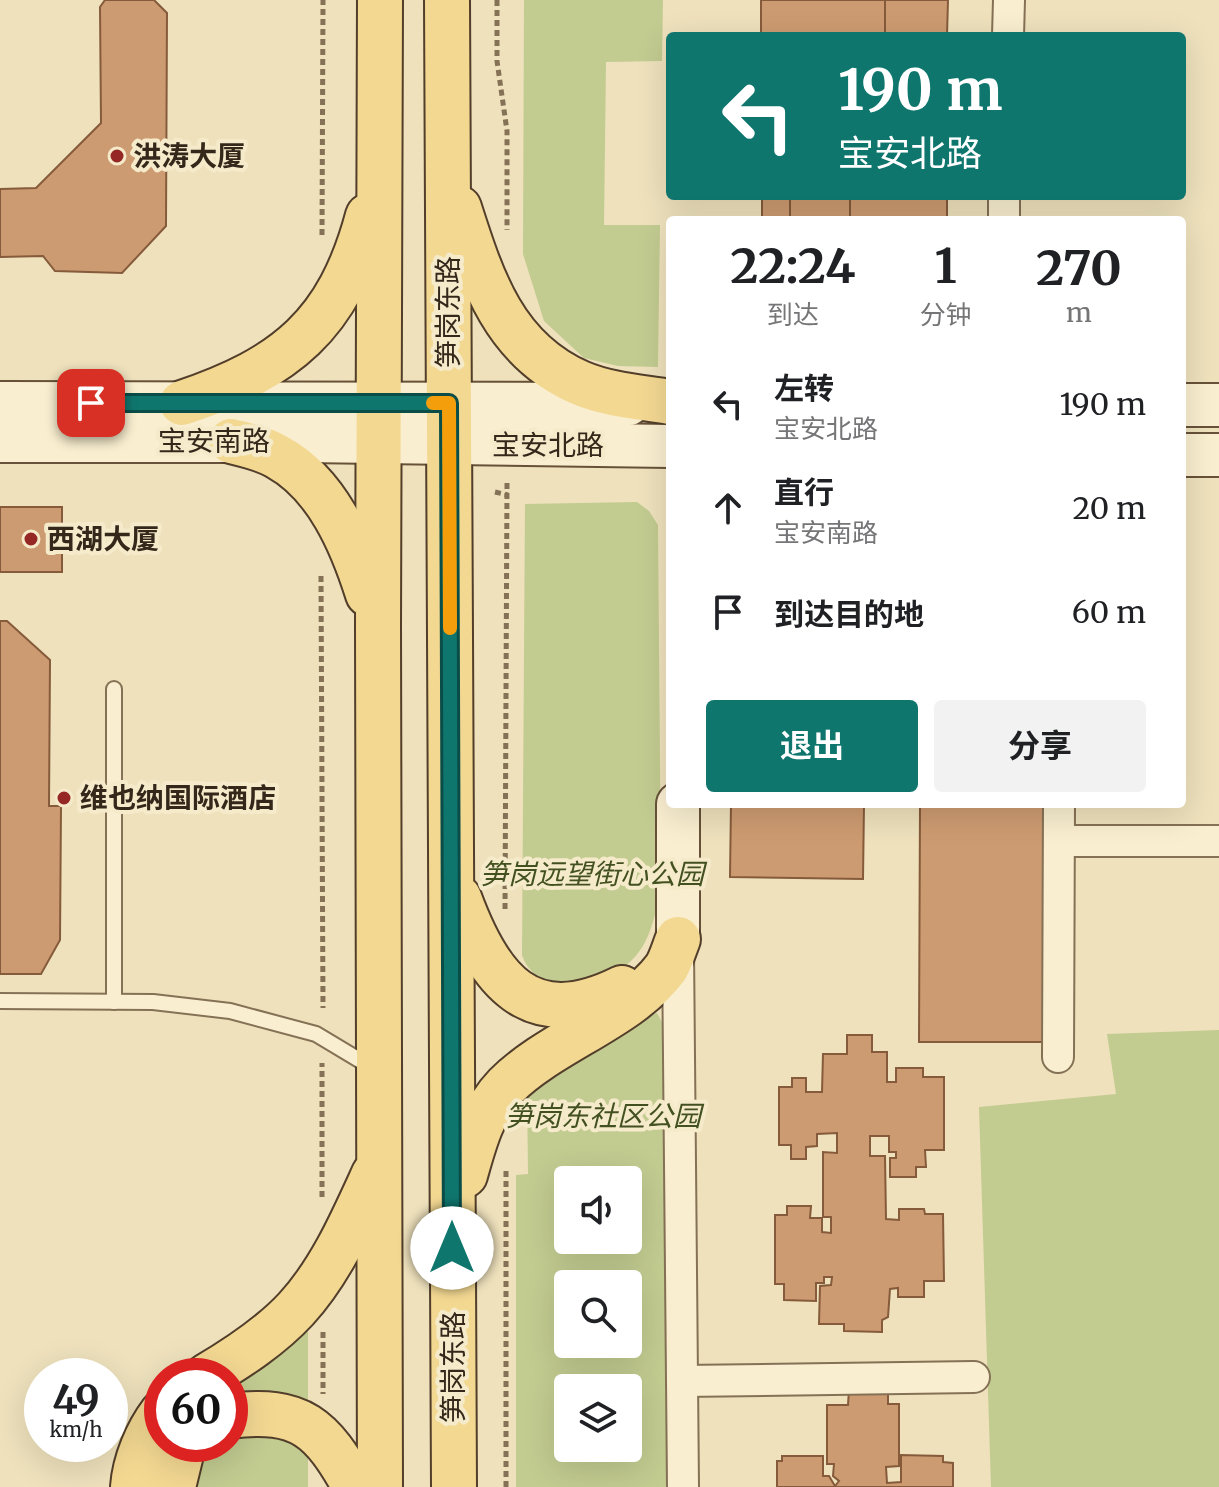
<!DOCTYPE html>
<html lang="zh">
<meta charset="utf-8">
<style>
body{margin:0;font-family:Merriweather,"Noto Sans SC",serif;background:#f2f2f2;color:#202124;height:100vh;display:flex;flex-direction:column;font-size:30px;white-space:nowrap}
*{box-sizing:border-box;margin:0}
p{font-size:26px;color:#757577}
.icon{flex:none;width:44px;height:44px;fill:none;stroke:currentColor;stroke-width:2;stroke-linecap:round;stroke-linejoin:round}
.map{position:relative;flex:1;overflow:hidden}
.panel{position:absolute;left:666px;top:216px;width:520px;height:592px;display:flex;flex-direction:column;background:#fff;border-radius:8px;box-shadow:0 8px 32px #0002}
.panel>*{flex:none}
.banner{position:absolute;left:666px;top:32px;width:520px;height:168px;border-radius:8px;box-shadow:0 8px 32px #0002;background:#0f766e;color:#fff;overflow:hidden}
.fabs{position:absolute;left:554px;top:1166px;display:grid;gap:16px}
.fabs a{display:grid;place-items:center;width:88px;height:88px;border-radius:8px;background:#fff;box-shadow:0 8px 32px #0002;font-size:40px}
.speed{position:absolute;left:24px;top:1358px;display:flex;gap:16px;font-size:40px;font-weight:700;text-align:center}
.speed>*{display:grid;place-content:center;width:104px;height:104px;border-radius:50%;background:#fff;box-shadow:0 8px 32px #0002;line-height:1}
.speed small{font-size:20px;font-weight:400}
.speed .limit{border:12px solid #d22;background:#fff;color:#111}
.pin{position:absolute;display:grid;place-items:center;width:68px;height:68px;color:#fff;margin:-34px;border-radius:16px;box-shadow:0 4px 12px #0006}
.me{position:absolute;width:88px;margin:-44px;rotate:0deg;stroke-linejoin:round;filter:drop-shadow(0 0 6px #0008)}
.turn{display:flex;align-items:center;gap:28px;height:168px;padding:0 40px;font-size:36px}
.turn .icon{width:104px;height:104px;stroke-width:2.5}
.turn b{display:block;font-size:56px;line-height:68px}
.eta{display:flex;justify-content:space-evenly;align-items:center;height:136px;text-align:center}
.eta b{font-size:48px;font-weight:700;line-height:56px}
.primary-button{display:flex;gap:16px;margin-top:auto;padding:16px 40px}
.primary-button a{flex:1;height:92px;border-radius:8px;background:#0f766e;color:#fff;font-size:32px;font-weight:700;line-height:92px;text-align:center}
.primary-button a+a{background:#f2f2f2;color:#202124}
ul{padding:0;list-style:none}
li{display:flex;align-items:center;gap:24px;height:104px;padding:0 40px}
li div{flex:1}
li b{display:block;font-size:30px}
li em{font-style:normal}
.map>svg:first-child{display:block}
</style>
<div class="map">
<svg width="1219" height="1487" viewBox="0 0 1219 1487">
<rect width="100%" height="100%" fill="#eee1bc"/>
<g fill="#c2cb90" fill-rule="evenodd">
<path d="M 524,0 L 663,0 L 662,61 L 606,62 L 604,225 L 660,225 L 658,367 L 618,366 L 584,358 L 544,321 L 523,254 Z"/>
<path d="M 637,502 L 649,511 L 658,525 L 661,880 C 657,907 653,939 632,960 C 605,987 537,1000 522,955 L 525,504 Z"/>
<path d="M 657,1013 L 663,1024 L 667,1060 L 671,1487 L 516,1487 L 516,1175 L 528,1174 L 527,1090 L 630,1022 ZM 568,1180 L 628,1180 L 628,1240 L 568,1240 ZM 568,1284 L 628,1284 L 628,1344 L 568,1344 ZM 568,1388 L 628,1388 L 628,1448 L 568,1448 Z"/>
<path d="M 1219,1030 L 1219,1487 L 991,1487 L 979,1107 L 1116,1094 L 1107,1034 Z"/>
<path d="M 308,1308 L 308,1487 L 137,1487 L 162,1444 L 230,1444 L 230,1376 Z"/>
</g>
<g fill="#cd9b71" stroke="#855b3b" stroke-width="2">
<path d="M 105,0 L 154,0 L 167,13 L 166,226 L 122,273 L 55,271 L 43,256 L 0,257 L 0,189 L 36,188 L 101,123 L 100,7 Z"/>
<rect x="761" y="0" width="185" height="36"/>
<path d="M 885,0 L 948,0 L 947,36 L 885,36 Z"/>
<rect x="762" y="196" width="185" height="24"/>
<path d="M 790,196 L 859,196 L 850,196 L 850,220 L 790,220 Z"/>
<rect x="0" y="507" width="62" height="65"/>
<path d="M 0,621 L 7,621 L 50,660 L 49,806 L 61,806 L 60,940 L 41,974 L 0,974 Z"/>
<path d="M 731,804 L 864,804 L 863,879 L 730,877 Z"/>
<path d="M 920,804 L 1043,804 L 1043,1042 L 919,1042 Z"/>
<path d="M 847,1035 L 872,1035 L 872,1052 L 887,1052 L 887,1082 L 896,1082 L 896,1068 L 923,1068 L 923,1077 L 944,1077 L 944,1150 L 925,1150 L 926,1167 L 916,1167 L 916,1177 L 890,1177 L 890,1158 L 896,1158 L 896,1152 L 889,1152 L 889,1136 L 870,1136 L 870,1156 L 885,1156 L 886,1219 L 899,1220 L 899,1209 L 924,1209 L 925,1214 L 943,1214 L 944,1281 L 924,1281 L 924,1297 L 898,1297 L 898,1288 L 890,1289 L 888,1317 L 882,1320 L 882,1332 L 844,1331 L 844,1324 L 819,1324 L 820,1286 L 831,1285 L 832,1277 L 824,1277 L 824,1283 L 816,1283 L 816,1301 L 784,1300 L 784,1284 L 775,1284 L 775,1215 L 787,1215 L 787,1206 L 811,1206 L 810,1218 L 822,1218 L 822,1232 L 831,1233 L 831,1217 L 823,1217 L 823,1152 L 837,1153 L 837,1133 L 817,1134 L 817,1146 L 806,1147 L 806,1159 L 791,1159 L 791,1145 L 779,1145 L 779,1087 L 792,1087 L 792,1078 L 806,1078 L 806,1092 L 822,1092 L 823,1054 L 847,1054 Z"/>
<path d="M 849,1389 L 888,1390 L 888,1404 L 899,1404 L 899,1466 L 886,1467 L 887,1483 L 901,1482 L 901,1455 L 943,1456 L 943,1462 L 953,1463 L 953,1487 L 777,1487 L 777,1461 L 782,1461 L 782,1456 L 823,1456 L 823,1476 L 829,1476 L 835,1486 L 839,1481 L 833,1476 L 834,1464 L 827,1464 L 827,1405 L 848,1405 Z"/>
</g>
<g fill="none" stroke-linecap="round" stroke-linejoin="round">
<defs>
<g id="lane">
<path d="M 0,1001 L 153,1002 L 230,1011 L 316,1034 L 371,1067"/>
<path d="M 114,1002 L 114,689"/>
</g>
<g id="street">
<path d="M 1008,36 L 1009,0"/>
<path d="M 1004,220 L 1004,196"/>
<path d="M 1059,841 L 1219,841"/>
<path d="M 678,949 L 683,1487"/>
<path d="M 1058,1057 L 1059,804"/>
<path d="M 682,1381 L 974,1377"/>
</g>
<g id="secondary">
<path d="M 0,403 L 629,404"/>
<path d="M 1182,405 L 1219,405"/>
<path d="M 0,441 L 304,441 L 670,446"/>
<path d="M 1182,455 L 1219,455"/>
<path d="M 678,939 L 678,804"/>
</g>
<g id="primary">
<path d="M 447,0 L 454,1487"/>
<path d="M 459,208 C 482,280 504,350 580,383 C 608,395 640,397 670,402"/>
<path d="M 182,403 C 286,368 339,325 368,216"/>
<path d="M 231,441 C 247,445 263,448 278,457 C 327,484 352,543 368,594"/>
<path d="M 459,898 C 489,980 529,1034 622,988"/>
<path d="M 465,1175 C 474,1143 482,1111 506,1086 C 551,1041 629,1018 666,968 C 671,960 674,949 678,939"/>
<path d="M 207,1376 C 239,1357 271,1336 296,1309 C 331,1271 353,1220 374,1174"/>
<path d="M 230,1416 C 301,1407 322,1428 355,1487"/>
<path d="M 133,1487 C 135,1461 147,1433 162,1413"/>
<path d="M 173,1487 L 182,1450 L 186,1444"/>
<path d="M 380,1487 L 378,627 L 380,0"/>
</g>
</defs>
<use href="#lane" stroke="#857155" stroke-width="18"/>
<use href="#street" stroke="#857155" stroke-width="34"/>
<use href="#secondary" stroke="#675239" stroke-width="46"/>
<use href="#primary" stroke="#523e2a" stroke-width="48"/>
<g stroke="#857155" stroke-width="5" stroke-dasharray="6 4" stroke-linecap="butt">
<path d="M 497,0 L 497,61 L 507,131 L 507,230"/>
<path d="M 322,235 L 323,0"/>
<path d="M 495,492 L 508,495"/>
<path d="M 321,576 L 323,1008"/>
<path d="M 505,909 L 507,482"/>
<path d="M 322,1197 L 322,1063"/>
<path d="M 323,1332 L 323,1394"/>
<path d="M 506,1487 L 506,1171"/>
</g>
<use href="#lane" stroke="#f9eecf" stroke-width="14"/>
<use href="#street" stroke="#f9eecf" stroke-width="30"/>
<use href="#secondary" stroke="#f9eecf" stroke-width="42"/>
<use href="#primary" stroke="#f3d892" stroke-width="44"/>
</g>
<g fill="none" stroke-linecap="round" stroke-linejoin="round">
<defs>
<path id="route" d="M 91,403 L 449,403 L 452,1248"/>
</defs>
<use href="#route" stroke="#0a4d48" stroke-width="20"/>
<use href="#route" stroke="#0f766e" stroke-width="14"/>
<path stroke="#f59e0b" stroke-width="14" d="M 433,403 L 449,403 L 450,628"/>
</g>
<g fill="#952825" stroke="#f5ebcb" stroke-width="3">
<circle cx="117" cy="156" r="8"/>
<circle cx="31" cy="539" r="8"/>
<circle cx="64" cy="798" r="8"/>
</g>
<g text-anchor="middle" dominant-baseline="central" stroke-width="8" stroke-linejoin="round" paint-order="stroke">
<g font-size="28" font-weight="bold" fill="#34281b" stroke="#f5ebcb" text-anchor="start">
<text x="133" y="156">洪涛大厦</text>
<text x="47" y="539">西湖大厦</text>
<text x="80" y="798">维也纳国际酒店</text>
</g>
<g font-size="28" fill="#34281b" stroke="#f5ebcb">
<text transform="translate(448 312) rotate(-90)">笋岗东路</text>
<text x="214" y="441">宝安南路</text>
<text x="548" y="445">宝安北路</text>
<text transform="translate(453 1367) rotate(-90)">笋岗东路</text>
</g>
<g font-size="28" font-style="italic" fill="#435121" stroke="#f5ebcb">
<text x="592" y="874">笋岗远望街心公园</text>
<text x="603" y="1116">笋岗东社区公园</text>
</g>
</g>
</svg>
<div class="fabs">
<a><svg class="icon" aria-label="sound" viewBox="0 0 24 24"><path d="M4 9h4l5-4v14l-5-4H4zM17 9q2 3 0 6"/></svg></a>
<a><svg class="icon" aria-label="search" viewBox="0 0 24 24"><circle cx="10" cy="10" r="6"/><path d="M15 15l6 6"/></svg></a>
<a><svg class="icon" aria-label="layers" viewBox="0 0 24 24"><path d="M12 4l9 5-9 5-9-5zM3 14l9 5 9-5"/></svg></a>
</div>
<div class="speed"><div>49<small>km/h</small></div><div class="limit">60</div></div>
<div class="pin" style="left:91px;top:403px;background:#d93025"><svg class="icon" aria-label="arrive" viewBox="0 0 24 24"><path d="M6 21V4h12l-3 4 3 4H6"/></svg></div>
<svg class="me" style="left:452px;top:1248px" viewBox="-20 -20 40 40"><circle r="19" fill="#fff"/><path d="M0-13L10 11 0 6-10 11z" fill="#0f766e"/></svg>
<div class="banner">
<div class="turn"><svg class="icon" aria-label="left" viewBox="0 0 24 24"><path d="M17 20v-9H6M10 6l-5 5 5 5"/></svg><div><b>190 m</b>宝安北路</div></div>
</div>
<section class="panel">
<div class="eta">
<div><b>22:24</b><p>到达</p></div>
<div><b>1</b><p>分钟</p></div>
<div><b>270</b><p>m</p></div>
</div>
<ul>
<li><svg class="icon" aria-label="left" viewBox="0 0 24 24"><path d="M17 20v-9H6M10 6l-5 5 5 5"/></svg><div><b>左转</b><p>宝安北路</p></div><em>190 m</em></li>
<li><svg class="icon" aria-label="ahead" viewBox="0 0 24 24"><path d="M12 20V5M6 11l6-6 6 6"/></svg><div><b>直行</b><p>宝安南路</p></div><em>20 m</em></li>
<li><svg class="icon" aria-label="arrive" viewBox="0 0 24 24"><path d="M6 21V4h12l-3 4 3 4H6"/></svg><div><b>到达目的地</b></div><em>60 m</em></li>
</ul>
<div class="primary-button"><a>退出</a><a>分享</a></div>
</section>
</div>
